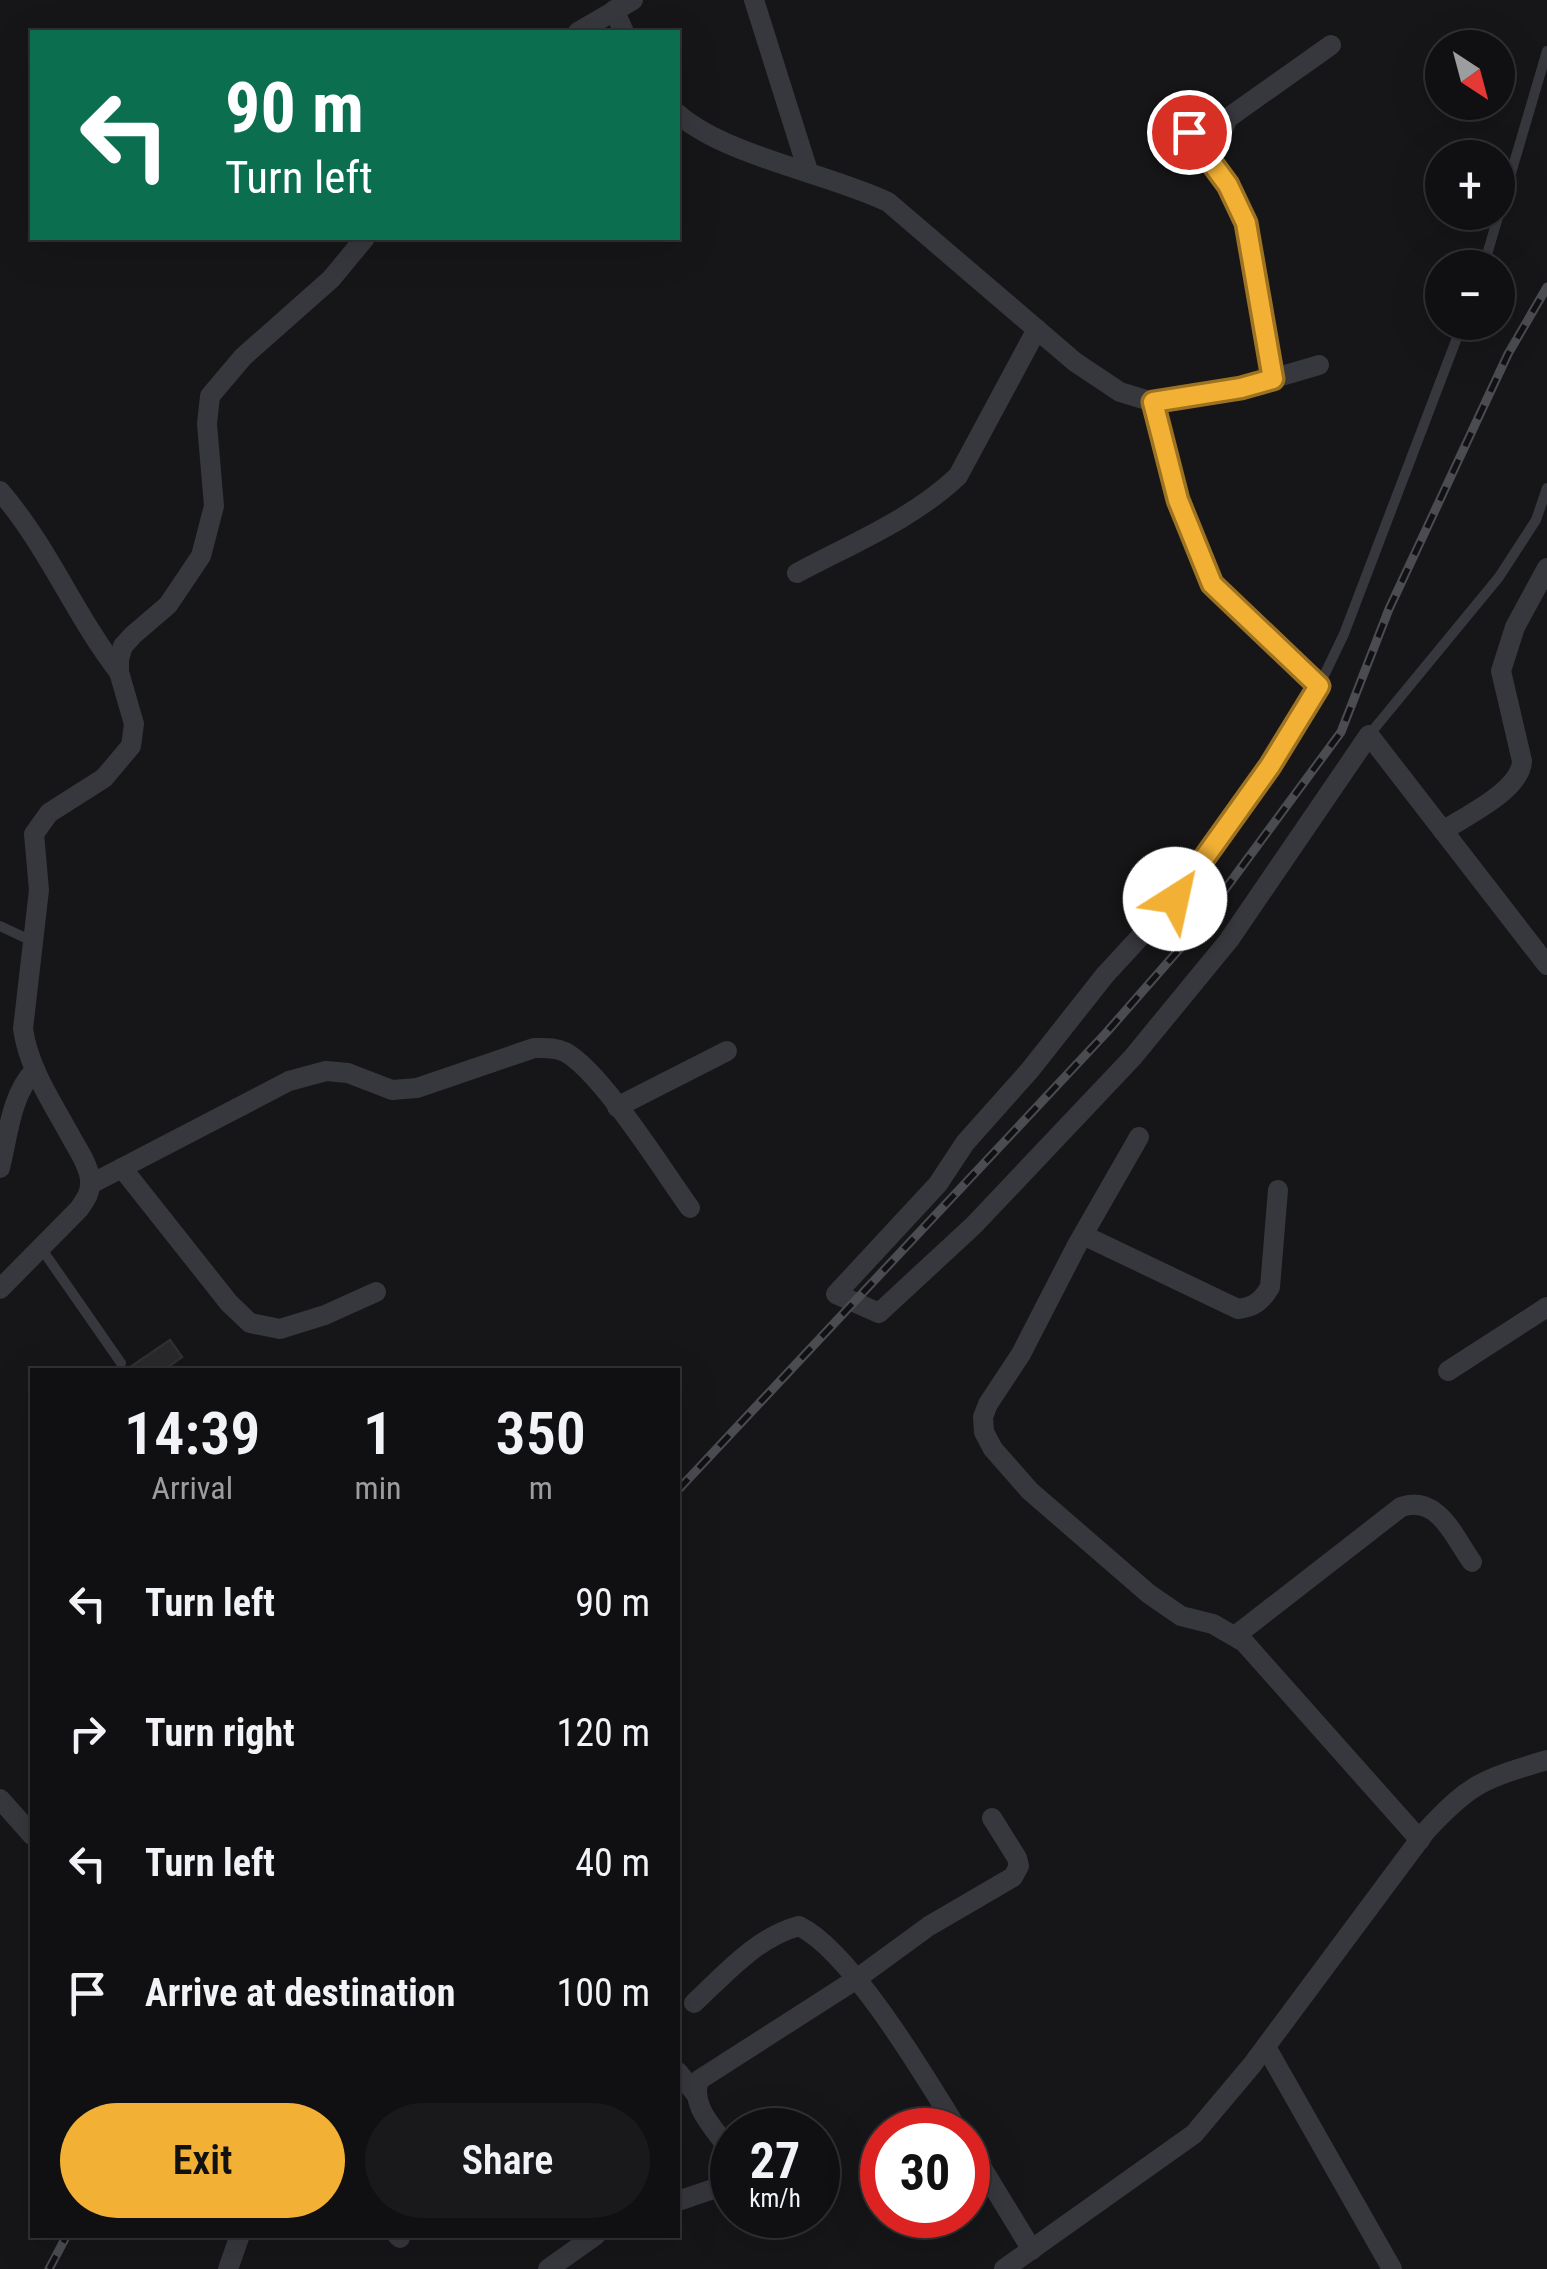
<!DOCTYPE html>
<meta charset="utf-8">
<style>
body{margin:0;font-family:"Roboto Condensed",sans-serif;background:#19191b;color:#f1f3f6;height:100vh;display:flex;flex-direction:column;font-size:38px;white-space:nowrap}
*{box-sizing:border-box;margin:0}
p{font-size:32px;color:#9c9d9f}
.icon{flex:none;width:55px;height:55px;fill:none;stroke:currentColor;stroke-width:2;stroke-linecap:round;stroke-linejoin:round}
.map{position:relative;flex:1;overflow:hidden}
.sheet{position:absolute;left:30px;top:1368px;width:650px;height:870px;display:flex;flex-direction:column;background:#101012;border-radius:0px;box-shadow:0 10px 40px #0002,0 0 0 2px #303032}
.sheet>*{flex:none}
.top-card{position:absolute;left:30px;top:30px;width:650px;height:210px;border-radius:0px;box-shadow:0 10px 40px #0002,0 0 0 2px #303032;background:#0b6e4f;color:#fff;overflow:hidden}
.needle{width:65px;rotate:144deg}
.buttons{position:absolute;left:1425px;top:30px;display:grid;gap:20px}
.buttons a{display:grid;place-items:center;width:90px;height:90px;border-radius:50%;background:#101012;box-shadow:0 10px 40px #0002,0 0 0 2px #303032;font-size:50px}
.speed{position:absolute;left:710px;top:2108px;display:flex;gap:20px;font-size:50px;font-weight:700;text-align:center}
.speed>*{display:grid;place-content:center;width:130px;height:130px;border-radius:50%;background:#101012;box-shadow:0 10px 40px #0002,0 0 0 2px #303032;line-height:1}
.speed small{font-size:25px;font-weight:400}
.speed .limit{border:15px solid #d22;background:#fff;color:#111}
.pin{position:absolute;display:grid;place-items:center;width:85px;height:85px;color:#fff;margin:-42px;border:5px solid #fff;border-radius:50%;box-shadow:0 2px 10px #0007}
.me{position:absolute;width:110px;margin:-55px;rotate:35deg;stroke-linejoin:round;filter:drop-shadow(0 0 8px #0008)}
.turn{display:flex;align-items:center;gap:35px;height:210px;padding:0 30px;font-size:45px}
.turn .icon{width:130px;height:130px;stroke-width:2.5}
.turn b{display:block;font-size:70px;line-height:85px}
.eta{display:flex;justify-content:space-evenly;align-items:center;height:170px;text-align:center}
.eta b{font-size:60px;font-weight:600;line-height:70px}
.action{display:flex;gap:20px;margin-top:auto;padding:20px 30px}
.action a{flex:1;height:115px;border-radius:60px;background:#f2b134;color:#111;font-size:40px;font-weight:600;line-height:115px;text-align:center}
.action a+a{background:#19191b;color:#f1f3f6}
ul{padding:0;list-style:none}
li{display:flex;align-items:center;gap:30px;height:130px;padding:0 30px}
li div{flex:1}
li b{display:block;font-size:38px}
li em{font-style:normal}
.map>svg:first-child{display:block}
</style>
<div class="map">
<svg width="1547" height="2269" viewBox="0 0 1547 2269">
<rect width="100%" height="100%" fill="#161618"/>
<path fill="#29292c" stroke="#303034" stroke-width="2.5" d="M 170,1340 L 182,1357 L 164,1370 L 126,1370 Z"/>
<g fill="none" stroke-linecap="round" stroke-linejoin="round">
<g stroke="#37383d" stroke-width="10">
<path d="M 1483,268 L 1547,51"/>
<path d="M 1319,686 L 1344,634 L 1463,322"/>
<path d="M 1369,735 L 1499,577 L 1536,520 L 1547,488"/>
<path d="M 0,926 L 34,942"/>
<path d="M 41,1248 L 121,1363"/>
</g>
<g stroke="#37383d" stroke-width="20">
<path d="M 754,0 L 808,171"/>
<path d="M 614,10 L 624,32"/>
<path d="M 578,32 L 633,0"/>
<path d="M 678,114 C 726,156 827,173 888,202 L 1075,362 L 1120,392 L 1153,402 L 1181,398 L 1241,388 L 1319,365"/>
<path d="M 1189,132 L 1228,185 L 1246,223 L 1273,379"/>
<path d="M 1209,160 L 1228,118 L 1331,45"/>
<path d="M 1153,402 L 1178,500 L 1213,584 L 1319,686 L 1270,766 L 1175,899 L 1105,975 L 1030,1070 L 965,1143 L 938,1184 L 836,1294 L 879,1313 L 974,1225 L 1133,1057 L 1229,940 L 1369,735 L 1547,965"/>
<path d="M 0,491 C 49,548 74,614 119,672"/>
<path d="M 797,573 C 851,544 913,519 958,476 L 1037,329"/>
<path d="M 1443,831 C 1467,815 1521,790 1522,761 L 1501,671 L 1515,627 L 1547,568"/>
<path d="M 617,1107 L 727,1051"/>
<path d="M 1139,1137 L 1076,1247 L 1021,1354 L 988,1404 L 983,1417 L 984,1432 L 993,1449 L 1030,1491 L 1149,1594 L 1181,1616 L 1213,1624 L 1244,1642 L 1420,1840"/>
<path d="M 0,1168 C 8,1136 11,1094 35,1070"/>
<path d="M 122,1168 L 229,1303 L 250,1323 L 280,1329 L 325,1315 L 376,1292"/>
<path d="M 91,1184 L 289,1081 L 326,1071 L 348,1073 L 392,1090 L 417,1088 L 534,1048 C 545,1048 555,1047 565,1052 C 601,1071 664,1172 690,1208"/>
<path d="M 1083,1235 L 1238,1309 C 1254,1307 1262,1301 1270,1287 L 1278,1190"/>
<path d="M 0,1289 L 79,1209 C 86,1199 91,1192 90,1180 C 89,1165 78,1150 71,1137 C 52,1102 29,1069 23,1029 L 39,890 L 34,834 L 49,813 L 104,778 L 131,746 L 134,724 L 119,672 L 119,659 L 123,646 L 133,635 L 168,605 L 201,556 L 214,506 L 207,424 L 210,396 L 243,357 L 331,279 L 365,238"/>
<path d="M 1448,1371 L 1547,1307"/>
<path d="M 1235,1636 L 1401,1507 C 1438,1494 1454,1537 1472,1562"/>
<path d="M 0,1799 L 32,1835"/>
<path d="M 694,2003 C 725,1974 757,1937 799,1926 C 851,1951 926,2078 958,2130"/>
<path d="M 1266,2047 L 1392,2269"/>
<path d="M 678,2072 L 695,2093"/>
<path d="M 968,2145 L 1032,2250"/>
<path d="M 732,2154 C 718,2131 689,2108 699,2080 L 855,1980 L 929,1926 L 1013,1877 L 1019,1866 L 1017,1858 L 992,1818"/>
<path d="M 678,2201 L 728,2184 L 732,2178"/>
<path d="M 397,2235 L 400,2238"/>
<path d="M 228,2269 L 240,2235"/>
<path d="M 548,2269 L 596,2235"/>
<path d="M 1004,2269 L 1194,2134 L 1252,2065 L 1426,1831 C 1471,1782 1484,1779 1547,1760"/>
</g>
<defs>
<g id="rail">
<path d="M 678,1490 L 1106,1033 L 1190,937 L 1341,732 L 1389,609 L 1508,354 L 1547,287"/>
<path d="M 49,2269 L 67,2235"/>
</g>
</defs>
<use href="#rail" stroke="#4a4c52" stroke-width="9"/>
<use href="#rail" stroke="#111113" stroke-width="5" stroke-dasharray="15" stroke-linecap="butt"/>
</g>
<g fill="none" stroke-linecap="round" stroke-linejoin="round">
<defs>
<path id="route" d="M 1175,899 L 1270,766 L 1319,686 L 1212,584 L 1178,500 L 1153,402 L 1241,388 L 1273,379 L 1246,223 L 1228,185 L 1189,132"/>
</defs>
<use href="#route" stroke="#9d7322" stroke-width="25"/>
<use href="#route" stroke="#f2b134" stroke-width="18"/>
</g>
</svg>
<div class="buttons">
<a><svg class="needle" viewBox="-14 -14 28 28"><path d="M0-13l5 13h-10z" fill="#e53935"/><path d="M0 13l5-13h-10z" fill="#9c9d9f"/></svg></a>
<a>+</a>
<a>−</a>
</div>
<div class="speed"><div>27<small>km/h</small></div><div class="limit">30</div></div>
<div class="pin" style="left:1189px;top:132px;background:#d93025"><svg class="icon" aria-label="arrive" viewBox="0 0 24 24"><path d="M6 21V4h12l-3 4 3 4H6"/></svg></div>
<svg class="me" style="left:1175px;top:899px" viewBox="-20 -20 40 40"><circle r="19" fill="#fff"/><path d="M0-13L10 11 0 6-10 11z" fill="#f2b134"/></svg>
<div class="top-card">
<div class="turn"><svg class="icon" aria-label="left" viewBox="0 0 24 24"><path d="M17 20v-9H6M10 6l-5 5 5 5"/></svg><div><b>90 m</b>Turn left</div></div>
</div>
<section class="sheet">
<div class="eta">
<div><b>14:39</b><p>Arrival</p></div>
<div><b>1</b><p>min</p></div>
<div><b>350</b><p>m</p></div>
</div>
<ul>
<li><svg class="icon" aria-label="left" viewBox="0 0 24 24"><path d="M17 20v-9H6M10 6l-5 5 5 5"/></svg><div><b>Turn left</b></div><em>90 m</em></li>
<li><svg class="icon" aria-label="right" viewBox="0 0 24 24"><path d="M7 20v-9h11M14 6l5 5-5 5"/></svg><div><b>Turn right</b></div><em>120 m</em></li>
<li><svg class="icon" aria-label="left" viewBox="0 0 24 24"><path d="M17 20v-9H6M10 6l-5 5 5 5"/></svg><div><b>Turn left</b></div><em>40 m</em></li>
<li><svg class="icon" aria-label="arrive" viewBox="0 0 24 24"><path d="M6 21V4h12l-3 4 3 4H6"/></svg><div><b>Arrive at destination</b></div><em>100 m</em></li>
</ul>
<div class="action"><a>Exit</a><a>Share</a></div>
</section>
</div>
